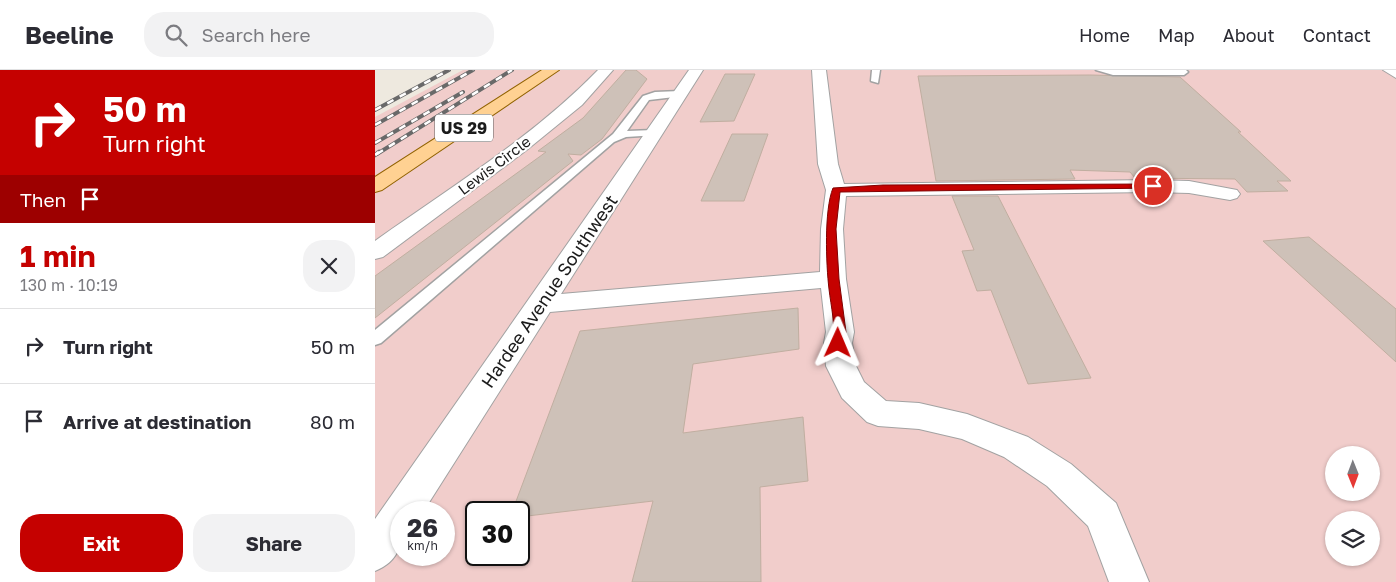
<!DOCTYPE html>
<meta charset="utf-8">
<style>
body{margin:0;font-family:"Golos Text",sans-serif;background:#f2f2f3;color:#2b2b33;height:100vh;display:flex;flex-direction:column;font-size:19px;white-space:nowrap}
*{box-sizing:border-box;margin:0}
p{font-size:16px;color:#7c7c81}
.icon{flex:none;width:28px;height:28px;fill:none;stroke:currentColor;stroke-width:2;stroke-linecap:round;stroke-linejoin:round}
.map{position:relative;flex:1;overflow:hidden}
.details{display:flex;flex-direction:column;background:#fff;width:375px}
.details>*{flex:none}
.guide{background:#c50100;color:#fff;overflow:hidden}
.needle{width:32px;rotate:179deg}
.buttons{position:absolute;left:950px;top:376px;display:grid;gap:10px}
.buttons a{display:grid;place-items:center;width:55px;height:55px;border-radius:50%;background:#fff;box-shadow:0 1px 4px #0004;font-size:25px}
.speed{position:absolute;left:15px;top:431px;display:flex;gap:10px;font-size:25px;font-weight:700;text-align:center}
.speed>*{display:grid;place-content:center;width:65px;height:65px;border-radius:50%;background:#fff;box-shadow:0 1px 4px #0004;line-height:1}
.speed small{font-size:12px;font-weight:400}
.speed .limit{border:2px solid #111;border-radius:8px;background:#fff;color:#111}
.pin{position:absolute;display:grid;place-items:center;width:42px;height:42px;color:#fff;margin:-21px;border:2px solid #fff;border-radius:50%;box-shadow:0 1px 5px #0007}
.me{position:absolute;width:55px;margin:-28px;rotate:1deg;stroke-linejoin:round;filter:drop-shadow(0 0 4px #0008)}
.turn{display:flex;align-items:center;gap:18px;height:105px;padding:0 20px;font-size:22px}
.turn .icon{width:65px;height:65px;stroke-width:2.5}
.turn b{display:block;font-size:35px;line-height:42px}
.then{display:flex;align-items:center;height:48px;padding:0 20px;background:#0003;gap:10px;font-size:19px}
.round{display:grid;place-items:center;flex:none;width:52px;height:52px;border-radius:20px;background:#f2f2f3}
.overview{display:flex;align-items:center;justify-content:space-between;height:85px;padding:0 20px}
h1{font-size:30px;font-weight:700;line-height:38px;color:#c50100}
.primary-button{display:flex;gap:10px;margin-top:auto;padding:10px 20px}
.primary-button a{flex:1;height:58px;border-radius:20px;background:#c50100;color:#fff;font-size:20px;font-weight:700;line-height:58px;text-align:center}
.primary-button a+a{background:#f2f2f3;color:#2b2b33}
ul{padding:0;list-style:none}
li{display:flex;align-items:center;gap:15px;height:75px;padding:0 20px;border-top:1px solid #e1e1e2}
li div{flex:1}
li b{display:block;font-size:19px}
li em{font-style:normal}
header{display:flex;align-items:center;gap:30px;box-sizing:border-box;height:70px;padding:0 25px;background:#fff;border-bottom:1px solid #e1e1e2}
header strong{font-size:24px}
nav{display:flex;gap:28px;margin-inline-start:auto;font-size:18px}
.search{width:350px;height:45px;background:#f2f2f3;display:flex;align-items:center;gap:12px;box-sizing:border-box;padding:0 18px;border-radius:20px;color:#7c7c81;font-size:19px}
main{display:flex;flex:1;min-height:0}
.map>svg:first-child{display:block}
</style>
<header>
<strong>Beeline</strong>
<div class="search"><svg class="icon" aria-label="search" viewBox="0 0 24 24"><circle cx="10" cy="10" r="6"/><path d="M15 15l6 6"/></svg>Search here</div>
<nav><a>Home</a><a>Map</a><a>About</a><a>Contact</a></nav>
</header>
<main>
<section class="details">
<div class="guide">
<div class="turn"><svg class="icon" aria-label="right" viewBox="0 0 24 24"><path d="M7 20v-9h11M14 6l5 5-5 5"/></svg><div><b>50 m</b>Turn right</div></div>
<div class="then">Then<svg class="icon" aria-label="arrive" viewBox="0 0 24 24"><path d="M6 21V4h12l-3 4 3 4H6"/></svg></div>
</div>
<div class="overview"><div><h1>1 min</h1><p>130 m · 10:19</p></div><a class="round"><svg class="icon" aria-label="close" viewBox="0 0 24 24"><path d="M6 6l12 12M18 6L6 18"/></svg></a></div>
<ul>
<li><svg class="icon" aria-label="right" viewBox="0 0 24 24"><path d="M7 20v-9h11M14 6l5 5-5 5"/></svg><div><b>Turn right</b></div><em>50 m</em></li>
<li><svg class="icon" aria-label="arrive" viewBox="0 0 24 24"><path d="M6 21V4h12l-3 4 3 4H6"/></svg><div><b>Arrive at destination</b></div><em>80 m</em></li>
</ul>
<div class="primary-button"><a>Exit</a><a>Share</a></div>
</section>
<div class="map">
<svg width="1021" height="512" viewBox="0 0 1021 512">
<rect width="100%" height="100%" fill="#eee9df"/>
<path fill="#f1cdcb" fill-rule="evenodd" d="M 88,0 L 1021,0 L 1021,512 L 0,512 L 0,47 ZM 959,385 L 996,385 L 996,422 L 959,422 ZM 26,442 L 69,442 L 69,485 L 26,485 ZM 101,442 L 144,442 L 144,485 L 101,485 ZM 959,450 L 996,450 L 996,488 L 959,488 Z"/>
<g fill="#cec1b8" stroke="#c0aea0">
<path d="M 251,0 L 261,0 L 272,9 L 227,69 L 206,85 L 193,84 L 198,91 L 0,248 L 0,206 L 171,82 L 163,81 L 208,48 Z"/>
<path d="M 350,4 L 380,4 L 359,51 L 325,52 Z"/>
<path d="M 715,5 L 805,7 L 866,62 L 863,62 L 916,111 L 902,111 L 913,121 L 872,122 L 860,109 L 760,108 L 755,102 L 695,100 L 700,109 L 561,111 L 543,6 Z"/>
<path d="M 357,64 L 393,64 L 369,131 L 326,131 Z"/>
<path d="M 577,126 L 623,126 L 716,308 L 653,314 L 616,220 L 602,221 L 587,181 L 599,180 Z"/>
<path d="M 934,167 L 1021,239 L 1021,292 L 888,171 Z"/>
<path d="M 423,238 L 424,279 L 318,294 L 308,363 L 428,347 L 433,411 L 385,417 L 386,512 L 257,512 L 278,431 L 144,447 L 144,442 L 137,442 L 205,261 Z"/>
</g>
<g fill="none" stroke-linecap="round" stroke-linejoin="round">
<defs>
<g id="service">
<path d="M 497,0 L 505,0 L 503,13 L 496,11 Z"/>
<path d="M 721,0 L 811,0 L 813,2 L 809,5 L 738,5 Z"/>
<path d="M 305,21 L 308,22 L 308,26 L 274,30 L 252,61 L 279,60 L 284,63 L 283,65 L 251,67 L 239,72 L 6,273 L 0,275 L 0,260 L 238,64 L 268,26 L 280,22 Z"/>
</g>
<g id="minor">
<path d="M 223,0 L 238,0 L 207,35 L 153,79 L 8,187 L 0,189 L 0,171 C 76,117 158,67 223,0 Z"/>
<path d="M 314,0 L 328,0 L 186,224 L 445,202 L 446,159 L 451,120 L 443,94 L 437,0 L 451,0 L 463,94 L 469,114 L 778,110 L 814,111 L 862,120 L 865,124 L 862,128 L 855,130 L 814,123 L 778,122 L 471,126 L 468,159 L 471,209 L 479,262 L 477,273 L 481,296 L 489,312 L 511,331 L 544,333 L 592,344 L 653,367 L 696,394 L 741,433 L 774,512 L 734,512 L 713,456 L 672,416 L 629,387 L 587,369 L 544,359 L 503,356 L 492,352 L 467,328 L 451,296 L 449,273 L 451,262 L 446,218 L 175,242 L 48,442 L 26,442 C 26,470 29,489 0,501 L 0,449 Z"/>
<path d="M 1008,0 L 1021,0 L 1021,8 Z"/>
</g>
<path id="primary" d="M 167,0 L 184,0 L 7,120 L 0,122 L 0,107 Z"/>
</defs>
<use href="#service" stroke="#a2a2a2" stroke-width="3"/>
<use href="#minor" stroke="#a2a2a2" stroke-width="2"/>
<use href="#primary" stroke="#916200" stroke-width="2"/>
<use href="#service" fill="#fff" fill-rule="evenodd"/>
<use href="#minor" fill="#fff" fill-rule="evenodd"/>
<use href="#primary" fill="#ffd192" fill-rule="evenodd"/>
<defs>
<g id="rail-far1">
<path d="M 0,40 L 74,0"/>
<path d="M 0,55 L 98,0"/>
<path d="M 0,73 L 88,22"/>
<path d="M 2,84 L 137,0"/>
</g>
<path id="rail" d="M 0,85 L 4,82"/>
</defs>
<use href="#rail-far1" stroke="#696969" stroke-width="4"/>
<use href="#rail" stroke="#696969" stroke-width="4.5"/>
<use href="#rail-far1" stroke="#fff" stroke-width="2.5" stroke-dasharray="7" stroke-linecap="butt"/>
<use href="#rail" stroke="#fff" stroke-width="3" stroke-dasharray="9" stroke-linecap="butt"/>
</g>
<path fill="#c50100" stroke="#800100" d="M 778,114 L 782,116 L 781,118 L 465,122 L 461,159 L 464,209 L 471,262 L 467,276 L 459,276 L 457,273 C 461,255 456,237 454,219 C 451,194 449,140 458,118 L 508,115 Z"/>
<g text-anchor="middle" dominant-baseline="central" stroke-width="4" stroke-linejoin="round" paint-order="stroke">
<g font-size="15" fill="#1b1b1b" stroke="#fff">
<text transform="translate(119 95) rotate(-37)">Lewis Circle</text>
</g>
<rect fill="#fff" stroke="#5f5f5f" stroke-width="1" x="60" y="44.5" width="58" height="27" rx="4"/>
<g font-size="16" font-weight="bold" fill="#1b1b1b">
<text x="89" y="58">US 29</text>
</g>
<g font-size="18" fill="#1b1b1b" stroke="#fff">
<text transform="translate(174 221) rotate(-56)">Hardee Avenue Southwest</text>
</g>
</g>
</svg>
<div class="buttons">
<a><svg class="needle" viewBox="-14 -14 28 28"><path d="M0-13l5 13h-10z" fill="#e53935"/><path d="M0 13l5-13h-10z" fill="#7c7c81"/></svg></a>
<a><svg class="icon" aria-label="layers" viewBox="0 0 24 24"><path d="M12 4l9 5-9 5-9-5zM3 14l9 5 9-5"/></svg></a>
</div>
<div class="speed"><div>26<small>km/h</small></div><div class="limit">30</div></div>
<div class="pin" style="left:778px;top:116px;background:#d93025"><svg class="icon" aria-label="arrive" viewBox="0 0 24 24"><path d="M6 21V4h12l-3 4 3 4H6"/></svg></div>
<svg class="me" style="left:463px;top:273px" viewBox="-20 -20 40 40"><path d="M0-17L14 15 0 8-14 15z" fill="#c50100" stroke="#fff" stroke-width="4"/></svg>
</div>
</main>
